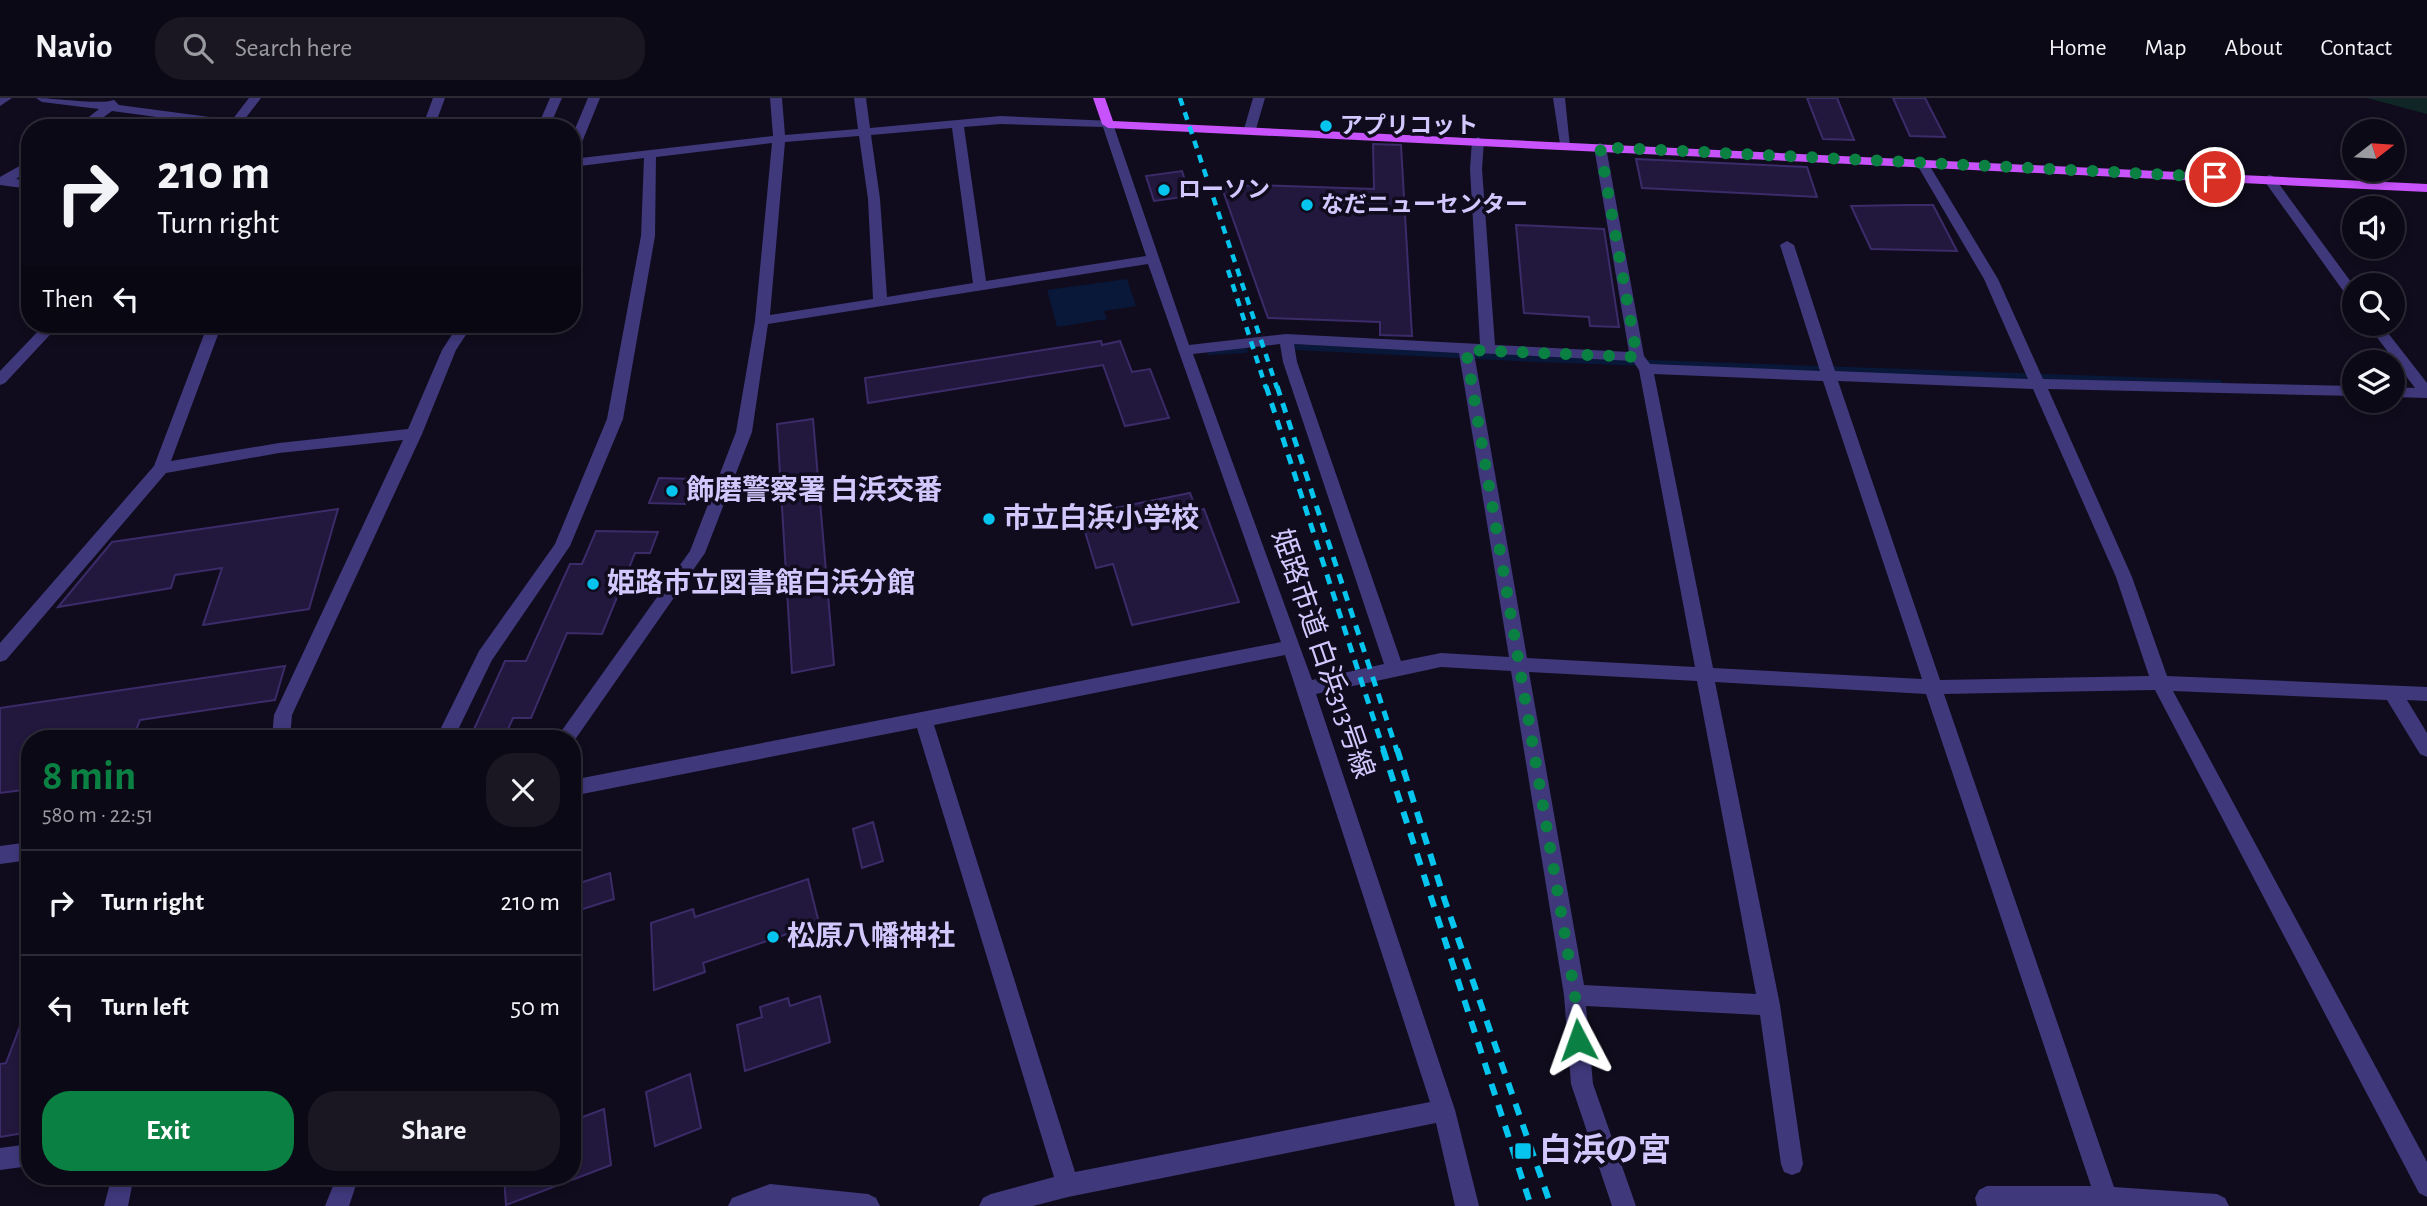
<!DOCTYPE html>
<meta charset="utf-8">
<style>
body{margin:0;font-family:"Alegreya Sans","Noto Sans JP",sans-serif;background:#1a1723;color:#f1f3f6;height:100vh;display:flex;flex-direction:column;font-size:26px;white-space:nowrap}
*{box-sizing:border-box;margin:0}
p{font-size:23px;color:#9a9aa1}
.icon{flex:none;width:38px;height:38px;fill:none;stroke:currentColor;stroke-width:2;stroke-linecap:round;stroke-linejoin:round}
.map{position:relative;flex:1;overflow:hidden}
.panel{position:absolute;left:21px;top:632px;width:560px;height:455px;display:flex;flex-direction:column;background:#0c0916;border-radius:28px;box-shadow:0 4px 10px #0003,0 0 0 2px #2c2a35}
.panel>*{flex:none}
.top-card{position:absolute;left:21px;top:21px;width:560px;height:214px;border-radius:28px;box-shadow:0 4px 10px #0003,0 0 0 2px #2c2a35;background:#0c0916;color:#f1f3f6;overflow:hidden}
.needle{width:46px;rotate:73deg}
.buttons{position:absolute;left:2342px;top:21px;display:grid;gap:14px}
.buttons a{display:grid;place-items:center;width:63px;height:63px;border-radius:50%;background:#0c0916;box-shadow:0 4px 10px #0003,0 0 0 2px #2c2a35;font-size:35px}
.pin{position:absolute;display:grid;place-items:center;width:60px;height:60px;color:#fff;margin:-30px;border:4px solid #fff;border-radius:50%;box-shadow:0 2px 7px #0007}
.me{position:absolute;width:77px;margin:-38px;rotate:356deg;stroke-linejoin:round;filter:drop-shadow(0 0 5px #0008)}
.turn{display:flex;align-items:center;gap:24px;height:147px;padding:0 21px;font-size:32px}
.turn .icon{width:91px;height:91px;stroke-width:2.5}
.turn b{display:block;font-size:49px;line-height:60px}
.then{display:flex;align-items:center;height:66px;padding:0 21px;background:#0003;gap:14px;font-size:26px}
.round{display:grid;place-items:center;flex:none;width:74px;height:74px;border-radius:28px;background:#1a1723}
.overview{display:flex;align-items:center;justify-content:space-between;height:119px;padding:0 21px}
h1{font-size:42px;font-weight:600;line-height:52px;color:#0b8043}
.primary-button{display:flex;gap:14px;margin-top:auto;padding:14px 21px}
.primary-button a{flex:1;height:80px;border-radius:28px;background:#0b8043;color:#fff;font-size:28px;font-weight:600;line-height:80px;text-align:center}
.primary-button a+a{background:#1a1723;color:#f1f3f6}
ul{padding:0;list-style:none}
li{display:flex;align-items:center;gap:21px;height:105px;padding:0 21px;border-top:2px solid #2c2a35}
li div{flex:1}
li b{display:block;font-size:26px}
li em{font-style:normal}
header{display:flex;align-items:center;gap:42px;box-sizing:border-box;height:98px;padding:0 35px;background:#0c0916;border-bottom:2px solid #2c2a35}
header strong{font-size:33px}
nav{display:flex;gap:38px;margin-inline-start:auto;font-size:24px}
.search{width:490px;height:63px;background:#1a1723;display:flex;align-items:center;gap:18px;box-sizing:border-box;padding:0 24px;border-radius:28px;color:#9a9aa1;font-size:26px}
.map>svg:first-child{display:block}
</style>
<header>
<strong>Navio</strong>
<div class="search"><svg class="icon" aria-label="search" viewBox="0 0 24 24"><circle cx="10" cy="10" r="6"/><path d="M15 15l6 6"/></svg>Search here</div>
<nav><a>Home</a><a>Map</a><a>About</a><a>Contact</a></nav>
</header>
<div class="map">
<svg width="2427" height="1108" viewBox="0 0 2427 1108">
<rect width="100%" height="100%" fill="#100c1d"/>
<path fill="#0f2526" d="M 2367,0 L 2427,0 L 2427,16 Z"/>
<path fill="#091738" d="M 1127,181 L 1136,208 L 1104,213 L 1107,221 L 1057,229 L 1047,192 Z"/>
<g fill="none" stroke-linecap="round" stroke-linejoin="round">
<g stroke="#091738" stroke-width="6">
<path d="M 1295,249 L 1535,261 L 2219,285"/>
<path d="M 1210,254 L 1245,252"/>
</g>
</g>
<g fill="#22183d" stroke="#3b2b69" stroke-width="2">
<path d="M 1807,0 L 1837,0 L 1854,42 L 1823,41 Z"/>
<path d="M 1893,0 L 1925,0 L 1945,39 L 1910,38 Z"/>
<path d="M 1373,46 L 1401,47 L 1412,238 L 1380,237 L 1380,224 L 1268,220 L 1222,90 L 1255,87 L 1374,91 Z"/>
<path d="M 1636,61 L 1807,69 L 1817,99 L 1642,90 Z"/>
<path d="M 1182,73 L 1190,98 L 1154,103 L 1146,78 Z"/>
<path d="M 1906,107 L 1933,107 L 1957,153 L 1871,151 L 1851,108 Z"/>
<path d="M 1516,127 L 1604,131 L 1619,229 L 1590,228 L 1589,219 L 1524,215 Z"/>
<path d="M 1101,243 L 1102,247 L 1120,243 L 1132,274 L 1150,271 L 1169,320 L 1125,328 L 1103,267 L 868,305 L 865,280 Z"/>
<path d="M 813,321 L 834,567 L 792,575 L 777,326 Z"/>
<path d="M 659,380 L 694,381 L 685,406 L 649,405 Z"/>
<path d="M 1190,395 L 1197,413 L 1204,411 L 1239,504 L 1132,527 L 1113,466 L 1096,470 L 1080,417 Z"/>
<path d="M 338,411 L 309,511 L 203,527 L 222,470 L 175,477 L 171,490 L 58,509 L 112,444 Z"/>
<path d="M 596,433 L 658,434 L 650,455 L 635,455 L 602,536 L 567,535 L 531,620 L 513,620 L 504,640 L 470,640 L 505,563 L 526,563 L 570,466 L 582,466 Z"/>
<path d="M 285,568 L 275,602 L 140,622 L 133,640 L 30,640 L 30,691 L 0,695 L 0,610 Z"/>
<path d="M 873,724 L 883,763 L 862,770 L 853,731 Z"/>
<path d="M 610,775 L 614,801 L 580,812 L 577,786 Z"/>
<path d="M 808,781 L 819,825 L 703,865 L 705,874 L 654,892 L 651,825 L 693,811 L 695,819 Z"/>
<path d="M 820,898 L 830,944 L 745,973 L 737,927 L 762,919 L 760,909 L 788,900 L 790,908 Z"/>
<path d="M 28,907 L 30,1034 L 0,1039 L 0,966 L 6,965 Z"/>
<path d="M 690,976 L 701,1030 L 655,1048 L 646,994 Z"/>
<path d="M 604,1011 L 611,1067 L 506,1107 L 504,1078 L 572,1078 L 572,1023 Z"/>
</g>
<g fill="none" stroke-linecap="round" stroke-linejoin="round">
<g fill="#3f387b" fill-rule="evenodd">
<path d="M 0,0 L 12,0 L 0,8 Z"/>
<path d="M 36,0 C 54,0 101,7 114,2 L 119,7 L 232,22 L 249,0 L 261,0 L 238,30 L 112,13 L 89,30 L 75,30 L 99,11 L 42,4 Z"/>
<path d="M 433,0 L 445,0 L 434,30 L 422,30 Z"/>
<path d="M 550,0 L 562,0 L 549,30 L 537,30 Z"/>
<path d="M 588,0 L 600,0 L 578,54 L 572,58 L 572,38 Z"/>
<path d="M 770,0 L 782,0 L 785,37 L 858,31 L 854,0 L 866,0 L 870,30 L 1001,18 L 1112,23 L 1189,247 L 1286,236 L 1480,246 L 1470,71 L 1472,43 L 1478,39 L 1484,43 L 1482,71 L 1495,247 L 1629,254 L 1594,49 L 1600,45 L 1606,49 L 1644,258 L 1650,266 L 1820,273 L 1780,147 L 1787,143 L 1794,147 L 1835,273 L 2028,281 L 1984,181 L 1916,65 L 1922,61 L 1928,65 L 1998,181 L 2043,281 L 2354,288 L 2354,298 L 2048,291 L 2132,479 L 2167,578 L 2427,589 L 2427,603 L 2407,602 L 2427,635 L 2427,659 L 2420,656 L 2387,602 L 2173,593 L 2427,1064 L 2427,1099 L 2419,1095 L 2155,592 L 1944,596 L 2114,1089 L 2217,1096 L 2225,1100 L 2229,1108 L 1977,1108 L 1975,1100 L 1979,1092 L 1987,1088 L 2091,1088 L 1926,596 L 1715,584 L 1780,907 L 1803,1066 L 1800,1074 L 1792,1077 L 1784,1074 L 1781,1066 L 1760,917 L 1586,908 L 1593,986 L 1636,1108 L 1612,1108 L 1571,986 L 1564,897 L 1511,573 L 1441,569 L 1316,596 L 1455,1012 L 1479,1108 L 1455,1108 L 1436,1025 L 1068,1099 L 1033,1108 L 979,1108 L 983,1100 L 991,1096 L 1054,1079 L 917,630 L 572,698 L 572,682 L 1281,544 L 1148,166 L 768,226 L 752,334 L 705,455 L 572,646 L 572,640 L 558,640 L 560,635 L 690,453 L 736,334 L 755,223 L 772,45 L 656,59 L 655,138 L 623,321 L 570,448 L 492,562 L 454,640 L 436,640 L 479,553 L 555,446 L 607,321 L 641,138 L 644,60 L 572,69 L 572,61 L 773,38 ZM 1001,26 L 1103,29 L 1146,158 L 986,183 L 964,29 ZM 952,30 L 973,185 L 887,199 L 880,101 L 871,37 ZM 859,38 L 868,101 L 873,201 L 770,217 L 785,44 ZM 1280,246 L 1283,264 L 1384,566 L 1312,582 L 1193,256 ZM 1294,246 L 1459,255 L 1509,559 L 1441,555 L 1401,563 L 1297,264 ZM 1474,255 L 1633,263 L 1639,272 L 1695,569 L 1527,560 ZM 1654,276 L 1823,283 L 1922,581 L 1713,570 ZM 1838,283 L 2033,291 L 2116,479 L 2149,578 L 1940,582 ZM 1285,557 L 1430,1004 L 1075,1074 L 934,627 ZM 1529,574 L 1697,583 L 1756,896 L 1584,887 Z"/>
<path d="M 1253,0 L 1265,0 L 1256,31 L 1250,35 L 1244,31 Z"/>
<path d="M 1553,0 L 1565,0 L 1570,49 L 1560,46 Z"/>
<path d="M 30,62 L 30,72 L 16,81 L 30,83 L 30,91 L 0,87 L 0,79 Z"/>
<path d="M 2269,77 L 2273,78 L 2354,188 L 2354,202 L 2349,201 L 2263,81 Z"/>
<path d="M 45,226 L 60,226 L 5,285 L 0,287 L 0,273 Z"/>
<path d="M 208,226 L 222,226 L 171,363 L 279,345 L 408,331 L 442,252 L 459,226 L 473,226 L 456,252 L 422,336 L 292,617 L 290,640 L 272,640 L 274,617 L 403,342 L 279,355 L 166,375 L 6,562 L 0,564 L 0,545 L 154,368 Z"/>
<path d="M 2367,226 L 2381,226 L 2427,285 L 2427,300 L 2392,299 L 2392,289 L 2415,290 Z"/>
<path d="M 30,744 L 30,762 L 0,766 L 0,748 Z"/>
<path d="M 30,1046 L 30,1068 L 0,1072 L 0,1050 Z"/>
<path d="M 112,1078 L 134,1078 L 128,1108 L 104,1108 Z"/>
<path d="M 337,1078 L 359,1078 L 349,1108 L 325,1108 Z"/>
<path d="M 770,1086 L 868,1096 L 876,1100 L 880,1108 L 728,1108 L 732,1100 Z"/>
</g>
<path fill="#c852fb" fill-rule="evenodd" d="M 1093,0 L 1105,0 L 1113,23 L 2427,86 L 2427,94 L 1108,30 L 1102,26 Z"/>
<g stroke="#05c5ee" stroke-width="4.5" stroke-dasharray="8 7" stroke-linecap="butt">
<path d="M 1180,0 L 1277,290"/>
<path d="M 1228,172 L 1266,290"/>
</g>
<g stroke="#05c5ee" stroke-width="5" stroke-dasharray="10 8" stroke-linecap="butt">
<path d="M 1266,288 L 1384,653"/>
<path d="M 1277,288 L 1397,653"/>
</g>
<g stroke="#05c5ee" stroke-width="6" stroke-dasharray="12 10" stroke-linecap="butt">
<path d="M 1383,651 L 1531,1108"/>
<path d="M 1397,651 L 1445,803 L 1551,1108"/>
</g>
</g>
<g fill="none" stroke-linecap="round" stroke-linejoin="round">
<path stroke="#0b8043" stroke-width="12" stroke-dasharray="0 21.6" d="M 1578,942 L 1575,897 L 1466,252 L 1637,259 L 1600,49 L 2215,79"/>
</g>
<g fill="#05c5ee" stroke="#100c1d" stroke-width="2.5">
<circle cx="1326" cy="28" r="7"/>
<circle cx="1164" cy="92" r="7"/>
<circle cx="1307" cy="107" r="7"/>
<circle cx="672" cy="393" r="7"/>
<circle cx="989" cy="421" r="7"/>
<circle cx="593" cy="486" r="7"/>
<circle cx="773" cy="839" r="7"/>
<rect x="1514" y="1044" width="18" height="18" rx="3.5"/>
</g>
<g text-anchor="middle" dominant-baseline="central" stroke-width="7" stroke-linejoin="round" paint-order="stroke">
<g font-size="23" font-weight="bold" fill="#d2c8fe" stroke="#100c1d" text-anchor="start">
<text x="1340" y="28">アプリコット</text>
<text x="1178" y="92">ローソン</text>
<text x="1321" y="107">なだニューセンター</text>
</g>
<g font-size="28" font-weight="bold" fill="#d2c8fe" stroke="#100c1d" text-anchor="start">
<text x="686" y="393">飾磨警察署 白浜交番</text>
<text x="1003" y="421">市立白浜小学校</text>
<text x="607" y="486">姫路市立図書館白浜分館</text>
<text x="787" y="839">松原八幡神社</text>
</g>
<g font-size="28" fill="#d2c8fe" stroke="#100c1d">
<text transform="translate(1322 556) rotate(71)">姫路市道 白浜313号線</text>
</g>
<g font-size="33" font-weight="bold" fill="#d2c8fe" stroke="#100c1d" text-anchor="start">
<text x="1539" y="1053">白浜の宮</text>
</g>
</g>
</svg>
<div class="buttons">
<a><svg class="needle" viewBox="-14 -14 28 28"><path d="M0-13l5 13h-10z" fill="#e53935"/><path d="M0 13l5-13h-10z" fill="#9a9aa1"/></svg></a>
<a><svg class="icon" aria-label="sound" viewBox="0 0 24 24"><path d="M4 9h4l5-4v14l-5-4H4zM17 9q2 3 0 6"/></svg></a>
<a><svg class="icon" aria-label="search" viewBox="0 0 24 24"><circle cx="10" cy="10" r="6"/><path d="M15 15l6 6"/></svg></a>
<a><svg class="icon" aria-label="layers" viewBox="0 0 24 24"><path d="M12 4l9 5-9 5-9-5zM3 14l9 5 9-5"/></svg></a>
</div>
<div class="pin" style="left:2215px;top:79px;background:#d93025"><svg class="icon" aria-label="arrive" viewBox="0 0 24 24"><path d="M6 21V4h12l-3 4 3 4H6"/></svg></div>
<svg class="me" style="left:1578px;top:942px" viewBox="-20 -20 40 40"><path d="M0-17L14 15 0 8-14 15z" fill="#0b8043" stroke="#fff" stroke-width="4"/></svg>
<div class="top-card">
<div class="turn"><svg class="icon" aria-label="right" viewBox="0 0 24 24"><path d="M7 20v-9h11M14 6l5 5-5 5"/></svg><div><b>210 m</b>Turn right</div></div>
<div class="then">Then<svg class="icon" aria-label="left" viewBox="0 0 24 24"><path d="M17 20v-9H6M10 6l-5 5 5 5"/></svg></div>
</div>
<section class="panel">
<div class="overview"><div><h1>8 min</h1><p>580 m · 22:51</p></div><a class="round"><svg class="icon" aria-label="close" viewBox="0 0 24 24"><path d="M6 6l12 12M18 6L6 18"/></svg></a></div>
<ul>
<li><svg class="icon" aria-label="right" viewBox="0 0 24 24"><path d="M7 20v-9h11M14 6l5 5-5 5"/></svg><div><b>Turn right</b></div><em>210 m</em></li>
<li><svg class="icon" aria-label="left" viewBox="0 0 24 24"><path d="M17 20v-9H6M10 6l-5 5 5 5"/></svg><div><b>Turn left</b></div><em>50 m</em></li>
</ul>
<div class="primary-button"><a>Exit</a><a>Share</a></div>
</section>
</div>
